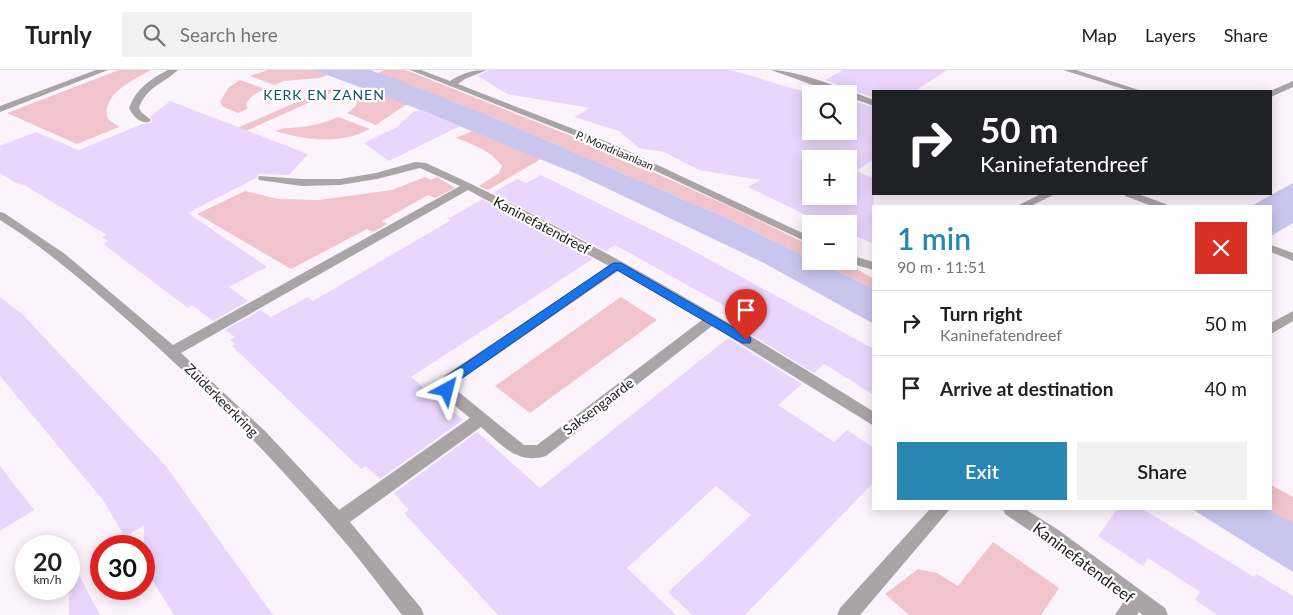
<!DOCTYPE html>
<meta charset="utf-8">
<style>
body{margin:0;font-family:Lato,sans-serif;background:#f2f2f2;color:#202124;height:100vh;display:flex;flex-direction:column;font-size:19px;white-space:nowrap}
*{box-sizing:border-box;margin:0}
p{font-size:16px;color:#757577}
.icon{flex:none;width:28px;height:28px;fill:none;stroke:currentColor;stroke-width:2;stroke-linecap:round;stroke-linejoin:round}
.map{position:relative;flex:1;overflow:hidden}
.drawer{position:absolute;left:872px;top:135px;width:400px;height:305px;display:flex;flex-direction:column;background:#fff;border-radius:0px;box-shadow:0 2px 12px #0003}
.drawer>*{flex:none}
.guide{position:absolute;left:872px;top:20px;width:400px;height:105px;border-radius:0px;box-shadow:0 2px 12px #0003;background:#202124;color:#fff;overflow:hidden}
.tools{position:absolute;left:802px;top:15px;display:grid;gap:10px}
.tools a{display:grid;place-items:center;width:55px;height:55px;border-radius:0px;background:#fff;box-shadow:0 2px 12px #0003;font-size:25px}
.speed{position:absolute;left:15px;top:465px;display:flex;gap:10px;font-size:25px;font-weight:700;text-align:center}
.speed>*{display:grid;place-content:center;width:65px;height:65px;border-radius:50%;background:#fff;box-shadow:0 2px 12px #0003;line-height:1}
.speed small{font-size:12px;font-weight:400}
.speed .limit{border:8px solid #d22;background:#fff;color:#111}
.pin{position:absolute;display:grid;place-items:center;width:42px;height:42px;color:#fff;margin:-51px -21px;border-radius:50% 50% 50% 0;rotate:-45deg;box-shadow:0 0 5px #0007}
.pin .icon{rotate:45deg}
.me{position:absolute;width:55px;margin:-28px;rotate:38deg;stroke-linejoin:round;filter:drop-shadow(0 0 4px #0008)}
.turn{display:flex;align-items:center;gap:18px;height:105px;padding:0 25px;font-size:22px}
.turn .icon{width:65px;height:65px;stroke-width:2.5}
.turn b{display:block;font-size:35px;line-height:42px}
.round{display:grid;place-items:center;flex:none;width:52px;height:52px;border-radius:0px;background:#f2f2f2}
.headline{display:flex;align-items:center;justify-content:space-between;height:85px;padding:0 25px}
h1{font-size:30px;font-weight:600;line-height:38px;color:#2987b3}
.cta{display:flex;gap:10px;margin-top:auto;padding:10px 25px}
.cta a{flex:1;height:58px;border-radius:0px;background:#2987b3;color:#fff;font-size:20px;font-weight:600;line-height:58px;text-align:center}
.cta a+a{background:#f2f2f2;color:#202124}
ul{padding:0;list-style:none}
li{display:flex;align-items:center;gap:15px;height:65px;padding:0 25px;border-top:1px solid #e0e0e0}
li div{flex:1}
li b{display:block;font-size:19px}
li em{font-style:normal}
header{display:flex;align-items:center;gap:30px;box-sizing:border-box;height:70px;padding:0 25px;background:#fff;border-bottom:1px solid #e0e0e0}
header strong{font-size:24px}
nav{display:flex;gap:28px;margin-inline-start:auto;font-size:18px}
.search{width:350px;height:45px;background:#f2f2f2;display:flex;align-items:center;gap:12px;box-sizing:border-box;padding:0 18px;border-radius:0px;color:#757577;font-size:19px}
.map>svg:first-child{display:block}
</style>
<header>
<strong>Turnly</strong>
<div class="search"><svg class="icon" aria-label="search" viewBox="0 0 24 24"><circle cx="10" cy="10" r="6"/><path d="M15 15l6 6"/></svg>Search here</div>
<nav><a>Map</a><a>Layers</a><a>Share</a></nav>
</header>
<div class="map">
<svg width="1293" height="545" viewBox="0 0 1293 545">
<rect width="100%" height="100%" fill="#fdf3fd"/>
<g fill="#f1c3cc">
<path d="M 119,0 L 151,0 C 133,10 100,25 108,49 L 119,57 L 77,74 L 7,43 Z"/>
<path d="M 268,0 L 314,0 L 328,5 L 319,8 L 284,11 L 274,15 L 250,6 Z"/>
<path d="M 384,0 L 404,0 L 411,2 L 584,71 L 731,137 L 811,176 L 811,189 L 727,148 L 483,43 L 378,3 Z"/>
<path d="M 240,10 L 265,19 L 253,25 L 246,33 L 247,39 L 238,43 L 223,37 L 220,32 L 229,17 Z"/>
<path d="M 331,19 L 335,21 L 219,73 L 210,70 L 317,23 Z"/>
<path d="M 369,20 L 407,34 L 376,55 L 347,43 L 356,36 L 358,25 Z"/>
<path d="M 338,47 L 370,59 C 341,75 305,70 275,61 C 286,57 292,58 303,57 C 316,55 326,52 338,47 Z"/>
<path d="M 472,61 L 541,89 L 488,120 L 479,116 L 499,103 L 502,96 C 490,80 474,75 456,68 Z"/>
<path d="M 425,107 L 431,110 L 437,107 L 455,118 L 435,128 L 428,125 L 382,151 L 387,154 L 373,162 L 367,159 L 291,199 L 197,144 L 245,121 L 278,129 L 319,130 L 392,120 Z"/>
<path d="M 817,191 L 843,191 L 874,209 L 874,219 Z"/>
<path d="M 621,227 L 657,250 L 530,343 L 495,316 Z"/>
<path d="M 1271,415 L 1293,427 L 1293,454 L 1266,439 L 1271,439 Z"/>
<path d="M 993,472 L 1059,518 L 1041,545 L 909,545 L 885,524 L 918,499 L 937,503 L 958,516 Z"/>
</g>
<g fill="#c9c5ed">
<path d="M 314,0 L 370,0 L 398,10 L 483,43 L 727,148 L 811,189 L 811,191 L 817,191 L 874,219 L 874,254 L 764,193 L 579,105 L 410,36 Z"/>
<path d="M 1293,113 L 1293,153 L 1271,166 L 1271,136 L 1251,136 Z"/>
<path d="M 1192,439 L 1268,439 L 1293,453 L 1293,502 Z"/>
</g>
<g fill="#ead6fc" fill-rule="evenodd">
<path d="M 489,0 L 731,0 L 805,22 L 814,17 L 832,24 L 811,24 L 811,61 L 849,61 L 849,29 L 874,38 L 874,89 L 856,101 L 874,108 L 874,174 L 849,163 L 849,154 L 830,154 L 820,149 L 818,151 L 748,117 L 760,110 L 699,100 L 664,82 L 639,78 L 621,63 L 622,62 L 574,47 L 590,38 L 507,24 L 478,6 ZM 811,89 L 849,89 L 849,126 L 811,126 Z"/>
<path d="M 843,0 L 947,0 L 915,21 L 874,21 L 874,28 L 825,10 Z"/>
<path d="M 170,31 L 308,84 L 289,105 L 259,104 L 256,108 L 188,143 L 267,197 L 229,217 L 248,231 L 213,251 L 192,235 L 188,238 L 103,174 L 108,171 L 102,167 L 107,165 L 24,115 L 16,113 L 0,103 L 0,76 L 36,62 L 79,80 L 142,54 L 150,53 L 153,50 L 150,47 Z"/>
<path d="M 422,40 L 460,56 L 389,91 L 364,73 L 397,57 L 413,42 Z"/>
<path d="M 541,105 L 679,173 L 874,279 L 874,325 L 824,294 L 814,303 L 740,258 L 750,250 L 615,175 L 606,181 L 493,123 L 517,109 L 526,113 Z"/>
<path d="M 482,129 L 593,189 L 411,307 L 463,350 L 380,409 L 366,396 L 361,399 L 232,276 L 235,274 L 230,270 L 235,267 L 225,260 L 261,240 L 271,247 L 308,227 L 313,231 L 451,150 L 448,149 Z"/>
<path d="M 0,227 L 22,244 L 165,395 L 273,545 L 174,545 L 144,497 L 144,455 L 125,467 L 103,430 L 0,306 Z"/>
<path d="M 728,268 L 802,314 L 778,335 L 834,372 L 847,360 L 874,378 L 874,412 L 745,545 L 692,545 L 668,522 L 751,445 L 716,416 L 627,498 L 676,545 L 498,545 L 404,443 L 409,440 L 394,423 L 477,362 L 540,418 Z"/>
<path d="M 0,396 L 34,440 L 0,461 Z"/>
<path d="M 1117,439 L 1143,439 L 1254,507 L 1257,504 L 1293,526 L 1293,545 L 1217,545 L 1195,530 L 1200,522 L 1148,488 L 1143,496 L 1098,466 Z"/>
<path d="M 69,486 L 100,545 L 69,545 Z"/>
</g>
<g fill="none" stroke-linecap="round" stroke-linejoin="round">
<g fill="#aaa4a7" fill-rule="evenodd">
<path d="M 96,0 L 108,0 L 0,42 L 0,36 Z"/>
<path d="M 168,0 L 178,0 C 163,14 146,17 139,38 L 141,42 L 151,50 L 149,52 C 140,54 133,46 129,38 C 136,19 150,9 168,0 Z"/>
<path d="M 410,0 L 421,0 L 450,11 C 462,3 473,0 487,0 L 465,9 L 458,14 L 615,75 L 811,167 L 811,174 L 609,79 Z"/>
<path d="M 771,0 C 797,0 847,20 874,30 L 874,36 L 849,27 L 849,24 L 838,24 Z"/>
<path d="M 1063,0 L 1076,0 L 1142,21 L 1130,21 Z"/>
<path d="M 1293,11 L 1293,17 L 1271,27 L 1270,21 Z"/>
<path d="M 415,92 L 426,93 C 581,163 729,251 874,342 L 874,356 L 712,256 L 546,386 C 517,395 501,374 481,357 L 350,452 L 421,538 L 424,545 L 402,545 C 379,515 356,484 331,456 C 268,382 199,313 125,248 C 85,213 45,178 0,150 L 0,142 L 4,143 L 65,184 L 173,275 L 460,116 L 420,98 L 377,109 L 340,115 L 302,116 L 259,110 L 258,108 L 259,106 L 302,109 L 340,109 L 376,103 ZM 468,120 L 609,196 L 444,306 L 440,321 L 442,325 L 470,348 L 339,440 L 265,361 L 181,283 ZM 618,201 L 702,250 L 537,375 L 524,375 L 455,319 L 456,313 Z"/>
<path d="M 1041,124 L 1055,124 L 1031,136 L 1017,136 Z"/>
<path d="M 1124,124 L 1138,124 L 1166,134 L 1167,136 L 1152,136 L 1125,126 Z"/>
<path d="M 1271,175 L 1293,183 L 1293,191 L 1271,182 Z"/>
<path d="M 849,185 L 874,192 L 874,200 L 845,192 L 849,191 Z"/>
<path d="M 1293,241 L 1293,251 L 1271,264 L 1271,253 Z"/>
<path d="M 930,439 L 950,439 L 860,545 L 837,545 L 840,538 Z"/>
<path d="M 1003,439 L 1025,439 L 1057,459 L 1165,538 L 1168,545 L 1143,545 L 1139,542 L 1137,545 L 1115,545 L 1124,531 L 1045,471 L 1005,444 Z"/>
</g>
</g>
<path fill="#1a73e8" stroke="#114b97" d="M 613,193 L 621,193 L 750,267 L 751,270 L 750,273 L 742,273 L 617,200 L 455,313 L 452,324 L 443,324 L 441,320 L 445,307 Z"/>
<g text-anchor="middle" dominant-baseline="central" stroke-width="4.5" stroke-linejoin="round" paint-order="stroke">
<g font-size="11" fill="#1d191d" stroke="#fff">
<text transform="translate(615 80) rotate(23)">P. Mondriaanlaan</text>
</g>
<g font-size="14" letter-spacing="1" fill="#0f5270" stroke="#fff">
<text x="324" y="24">KERK EN ZANEN</text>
</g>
<g font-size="14" fill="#1d191d" stroke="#fff">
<text transform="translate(542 155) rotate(28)">Kaninefatendreef</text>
<text transform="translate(222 330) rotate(45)">Zuiderkeerkring</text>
<text transform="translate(598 336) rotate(-37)">Saksengaarde</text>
</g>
<g font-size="16" fill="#1d191d" stroke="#fff">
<text transform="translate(1084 492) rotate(37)">Kaninefatendreef</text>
</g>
</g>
</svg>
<div class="tools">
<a><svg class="icon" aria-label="search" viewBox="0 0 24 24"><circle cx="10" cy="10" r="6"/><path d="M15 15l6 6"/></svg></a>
<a>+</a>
<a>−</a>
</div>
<div class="speed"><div>20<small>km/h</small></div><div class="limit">30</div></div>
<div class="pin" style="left:746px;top:270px;background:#d93025"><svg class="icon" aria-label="arrive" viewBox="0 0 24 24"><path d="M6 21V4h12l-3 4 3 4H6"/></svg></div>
<svg class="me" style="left:447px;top:320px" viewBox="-20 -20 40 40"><path d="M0-17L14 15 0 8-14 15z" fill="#1a73e8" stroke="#fff" stroke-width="4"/></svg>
<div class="guide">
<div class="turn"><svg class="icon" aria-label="right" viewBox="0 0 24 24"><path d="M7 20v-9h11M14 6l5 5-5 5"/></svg><div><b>50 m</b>Kaninefatendreef</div></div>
</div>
<section class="drawer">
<div class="headline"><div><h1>1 min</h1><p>90 m · 11:51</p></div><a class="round" style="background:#d93025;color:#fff"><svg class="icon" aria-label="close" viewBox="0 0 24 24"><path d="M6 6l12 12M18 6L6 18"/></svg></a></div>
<ul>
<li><svg class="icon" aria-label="right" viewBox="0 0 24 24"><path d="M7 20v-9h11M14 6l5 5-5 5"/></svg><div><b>Turn right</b><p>Kaninefatendreef</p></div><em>50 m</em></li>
<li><svg class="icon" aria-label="arrive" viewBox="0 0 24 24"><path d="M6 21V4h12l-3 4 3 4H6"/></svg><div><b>Arrive at destination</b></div><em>40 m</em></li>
</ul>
<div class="cta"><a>Exit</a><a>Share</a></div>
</section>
</div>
